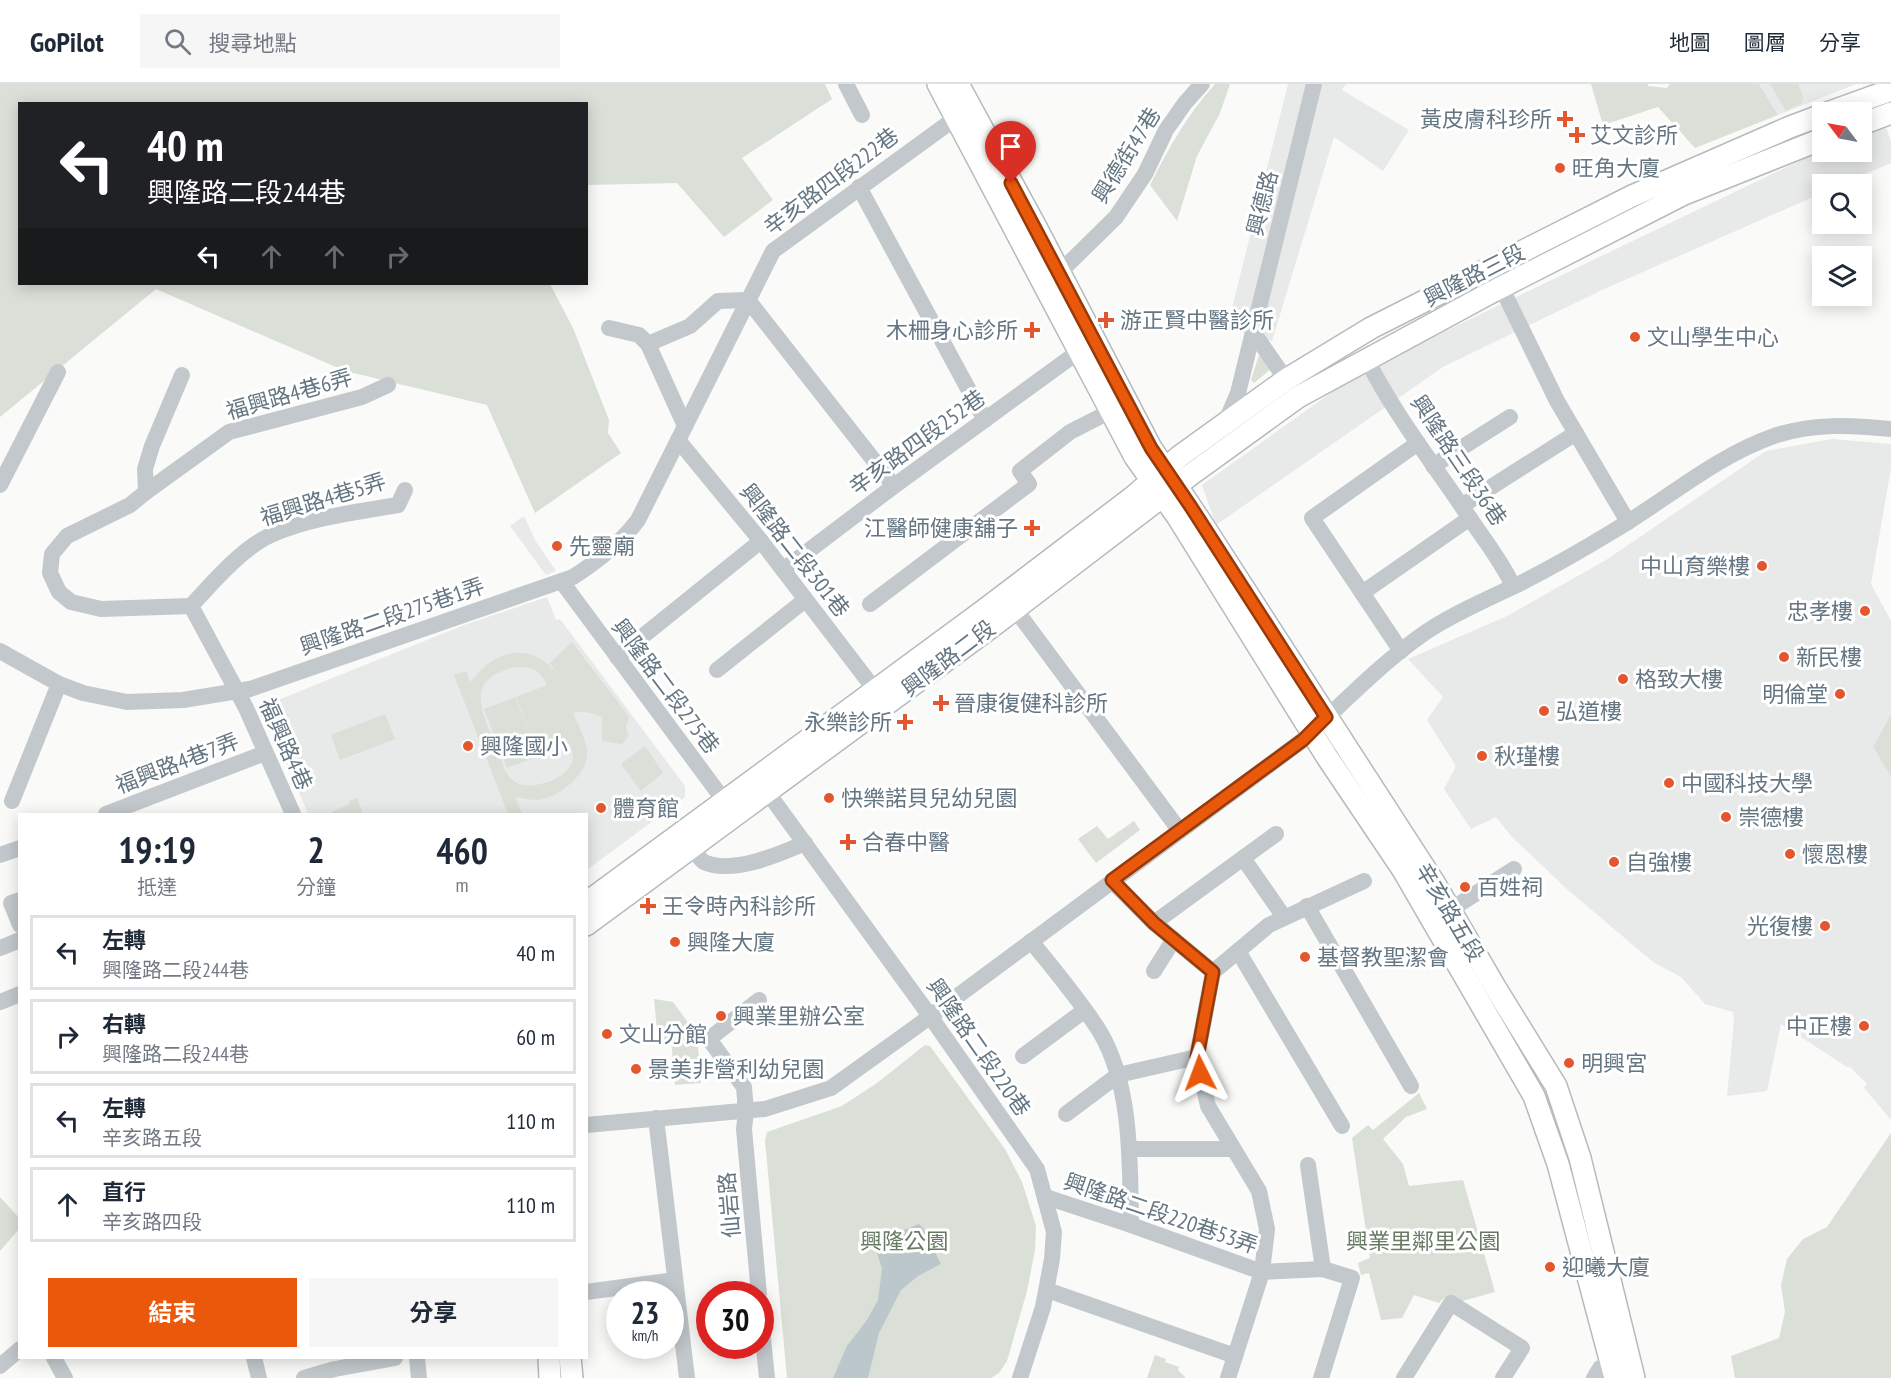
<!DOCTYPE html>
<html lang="zh-TW">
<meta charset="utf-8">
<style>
body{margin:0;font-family:"PT Sans Narrow","Noto Sans TC",sans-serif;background:#f6f6f7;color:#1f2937;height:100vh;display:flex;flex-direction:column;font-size:22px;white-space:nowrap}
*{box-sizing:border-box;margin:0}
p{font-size:20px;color:#747a83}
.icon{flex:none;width:33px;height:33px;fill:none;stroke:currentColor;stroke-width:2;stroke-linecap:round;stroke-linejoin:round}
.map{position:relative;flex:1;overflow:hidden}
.drawer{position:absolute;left:18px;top:729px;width:570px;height:546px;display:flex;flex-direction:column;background:#fff;border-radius:0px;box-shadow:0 3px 15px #0003}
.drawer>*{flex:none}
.hud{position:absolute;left:18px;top:18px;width:570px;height:183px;border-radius:0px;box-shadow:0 3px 15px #0003;background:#202124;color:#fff;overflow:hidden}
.needle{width:39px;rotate:302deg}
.buttons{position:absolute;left:1812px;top:18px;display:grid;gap:12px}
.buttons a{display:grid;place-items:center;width:60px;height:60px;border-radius:0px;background:#fff;box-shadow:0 3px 15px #0003;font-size:30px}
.speed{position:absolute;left:606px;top:1197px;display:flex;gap:12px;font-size:30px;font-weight:700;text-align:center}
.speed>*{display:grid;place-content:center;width:78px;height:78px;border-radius:50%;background:#fff;box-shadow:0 3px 15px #0003;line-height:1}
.speed small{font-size:15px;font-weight:400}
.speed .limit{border:9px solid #d22;background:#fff;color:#111}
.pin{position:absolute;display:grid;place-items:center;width:51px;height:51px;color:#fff;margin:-62px -26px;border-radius:50% 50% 50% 0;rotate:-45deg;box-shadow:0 0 6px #0007}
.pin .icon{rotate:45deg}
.me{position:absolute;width:66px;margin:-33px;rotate:357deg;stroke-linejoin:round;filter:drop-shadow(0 0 4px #0008)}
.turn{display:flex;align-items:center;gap:21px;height:126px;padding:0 30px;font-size:27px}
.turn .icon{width:78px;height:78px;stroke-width:2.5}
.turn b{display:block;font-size:42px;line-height:51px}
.lanes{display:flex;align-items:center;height:57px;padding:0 30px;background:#0003;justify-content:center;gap:30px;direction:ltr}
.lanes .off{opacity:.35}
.eta{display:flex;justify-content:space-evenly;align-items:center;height:102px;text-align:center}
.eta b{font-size:36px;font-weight:700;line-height:42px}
.cta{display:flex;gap:12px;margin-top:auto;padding:12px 30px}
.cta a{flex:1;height:69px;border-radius:0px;background:#ea580c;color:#fff;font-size:24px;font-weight:700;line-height:69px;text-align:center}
.cta a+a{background:#f6f6f7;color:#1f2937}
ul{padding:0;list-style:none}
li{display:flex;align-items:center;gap:18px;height:75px;margin:0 12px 9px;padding:0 18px;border:3px solid #e0e1e3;border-radius:0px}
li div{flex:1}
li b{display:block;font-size:22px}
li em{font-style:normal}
header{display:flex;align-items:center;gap:36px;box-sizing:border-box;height:84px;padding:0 30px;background:#fff;border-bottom:2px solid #e0e1e3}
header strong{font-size:28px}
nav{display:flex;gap:33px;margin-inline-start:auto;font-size:21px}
.search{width:420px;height:54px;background:#f6f6f7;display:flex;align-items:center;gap:15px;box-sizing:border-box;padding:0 21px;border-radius:0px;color:#747a83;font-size:22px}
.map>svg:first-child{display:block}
</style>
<header>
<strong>GoPilot</strong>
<div class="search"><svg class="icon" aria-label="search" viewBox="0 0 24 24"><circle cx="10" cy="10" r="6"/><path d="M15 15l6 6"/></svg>搜尋地點</div>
<nav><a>地圖</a><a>圖層</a><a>分享</a></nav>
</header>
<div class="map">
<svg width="1891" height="1294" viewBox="0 0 1891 1294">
<rect width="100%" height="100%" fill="#fafaf8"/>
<g fill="#e8e9e9">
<path d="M 1288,0 L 1346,0 L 1342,6 L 1409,46 L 1383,87 L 1334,53 L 1272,257 L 1227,244 Z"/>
<path d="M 1759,0 L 1856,0 L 1778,31 Z"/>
<path d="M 1884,39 L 1891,57 L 1891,79 L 1842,100 L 1822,100 L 1822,109 L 1602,206 L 1443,283 L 1216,441 L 1202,401 L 1360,288 L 1822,66 L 1822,68 L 1862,68 L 1862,48 Z"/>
<path d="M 1832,355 L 1891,360 L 1891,384 L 1871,500 L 1891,537 L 1891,630 L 1873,663 L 1891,693 L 1891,1036 L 1864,1004 L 1867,1000 L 1850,983 L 1847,983 L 1781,940 L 1767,1007 L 1727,1012 L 1734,936 L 1733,928 L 1705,920 L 1681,893 L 1653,878 L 1568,806 L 1512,753 L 1496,733 L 1471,745 L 1444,705 L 1456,682 L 1427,636 L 1443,613 L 1408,575 L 1507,532 L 1606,476 L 1766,367 Z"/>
<path d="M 524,432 L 535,456 L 556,487 L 546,491 L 510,442 Z"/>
<path d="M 547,513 L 556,536 L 560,535 L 685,702 L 685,713 L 587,786 L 586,730 L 308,730 L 263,622 L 464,541 Z"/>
</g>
<g fill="#dadfd7" fill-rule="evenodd">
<path d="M 0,0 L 825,0 L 832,15 L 742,74 L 773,116 L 724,153 L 677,99 L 587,101 L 586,20 L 20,20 L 20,200 L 550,200 L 573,244 L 609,336 L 608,349 L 621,369 L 535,429 L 487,321 L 345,287 L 156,205 L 0,333 Z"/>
<path d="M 1215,0 L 1230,0 L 1220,29 L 1197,72 L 1177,137 L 1150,101 C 1168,65 1187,31 1215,0 Z"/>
<path d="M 1591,0 L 1648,0 L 1648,2 L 1667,4 L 1670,0 L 1759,0 L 1778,31 L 1695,64 L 1658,23 L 1603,41 Z"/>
<path d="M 1770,0 L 1798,0 L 1803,12 L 1802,19 L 1786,27 Z"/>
<path d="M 1259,271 L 1271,285 L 1254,299 L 1251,296 Z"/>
<path d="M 572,558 L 630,634 C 625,639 625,646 629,651 L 622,660 L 602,657 L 602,633 C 593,629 583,626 573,629 C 577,640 585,653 587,665 C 590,689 560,713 538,716 C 531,716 522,714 515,713 L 522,729 L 508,730 L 454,591 L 466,587 L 470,598 C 477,591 483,583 491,578 C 517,561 541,569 558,591 L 550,579 ZM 515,583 C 531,583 540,585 547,601 L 516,613 L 538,670 L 515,613 L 484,625 L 507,684 L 570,660 C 571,664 573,670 573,674 C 570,693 540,704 523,701 C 515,700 510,694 505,687 C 500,672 494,657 488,643 C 475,609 477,593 515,583 Z"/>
<path d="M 385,630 L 395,655 L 340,676 L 331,651 Z"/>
<path d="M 1891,630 L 1891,693 L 1873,663 Z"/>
<path d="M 645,662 L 663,689 L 641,707 L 621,680 Z"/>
<path d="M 357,714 L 363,730 L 333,730 L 332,728 L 350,720 L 349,717 Z"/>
<path d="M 1134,737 L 1140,746 L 1096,779 L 1078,755 L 1097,742 L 1108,755 Z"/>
<path d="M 654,915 L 673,918 L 697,951 L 701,999 L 675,1001 L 671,955 L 658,956 Z"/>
<path d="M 925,961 L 930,962 L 1005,1065 L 1022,1098 L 1036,1142 L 1035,1166 L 1027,1207 L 1007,1277 L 999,1289 L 991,1294 L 787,1294 L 765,1056 L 767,1048 L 842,1022 L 877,999 Z"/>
<path d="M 1419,1009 L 1427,1025 L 1406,1033 L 1383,1055 L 1403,1080 L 1409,1102 L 1463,1096 L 1495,1208 L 1462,1217 L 1450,1213 L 1444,1214 L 1439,1219 L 1414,1211 L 1402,1234 L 1381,1236 L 1369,1189 L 1361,1191 L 1358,1179 L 1370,1174 L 1352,1054 L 1368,1041 L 1373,1046 Z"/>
<path d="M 1891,1049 L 1891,1294 L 1735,1294 L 1731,1272 L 1779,1254 L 1785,1228 L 1781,1201 L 1787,1175 L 1803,1155 L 1827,1143 Z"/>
<path d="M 0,1113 L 20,1135 L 19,1145 L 0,1167 Z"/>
<path d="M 1155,1271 L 1166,1275 L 1165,1278 L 1179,1283 L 1178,1286 L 1186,1294 L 1147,1294 Z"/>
</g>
<path fill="#bbc7cb" d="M 919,1140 L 923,1144 L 941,1180 L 918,1192 L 901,1206 L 879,1249 L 868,1294 L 833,1294 L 847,1262 L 867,1236 L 878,1216 L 882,1185 L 875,1162 L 878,1157 Z"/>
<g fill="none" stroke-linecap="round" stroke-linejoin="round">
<defs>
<g id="major">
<path d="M 938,0 L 1135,373 L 1177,432 L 1327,673 L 1403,786 L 1534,1012 L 1558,1080 L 1615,1294"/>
<path d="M 958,0 L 1036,143 L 1151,364 L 1201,438 L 1435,800 L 1495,903 L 1556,1002 L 1580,1074 L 1634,1294"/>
<path d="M 1830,28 L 1891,6"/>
<path d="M 1862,40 L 1891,29"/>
<path d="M 586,819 L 983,527 L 1134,412 L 1180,372 L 1287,295 L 1371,244 L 1632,112 L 1790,43 L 1822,31"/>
<path d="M 586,841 L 994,541 L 1193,389 L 1298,313 L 1490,209 L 1684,110 L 1822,55"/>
<path d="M 549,1274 L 550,1294"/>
<path d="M 570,1274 L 572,1294"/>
</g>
</defs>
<use href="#major" stroke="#b5babe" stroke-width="24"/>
<g stroke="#c3c8cc" stroke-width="16">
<path d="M 846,0 L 862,31"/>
<path d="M 859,103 L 985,336"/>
<path d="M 1491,182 L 1557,317 L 1628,438"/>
<path d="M 1060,188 L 1116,133 L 1145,90 L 1166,46 L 1185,19 L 1202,0"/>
<path d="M 609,244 L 639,251 L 648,260 L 690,242 L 718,217 L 748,216 L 894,402"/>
<path d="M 1253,248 L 1292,304"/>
<path d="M 648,260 L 685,342"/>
<path d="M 1367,276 C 1396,333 1436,383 1471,436 C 1486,458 1502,478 1513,502"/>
<path d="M 1226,337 L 1238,309 L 1314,0"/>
<path d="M 678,356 L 761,457 L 875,606"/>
<path d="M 1433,382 L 1510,333"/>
<path d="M 0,401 L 58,288"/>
<path d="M 146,408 L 145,385 L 152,362 L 182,291"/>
<path d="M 1463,421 L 1576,349"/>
<path d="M 783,486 L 894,402 L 1078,268"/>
<path d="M 562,498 L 731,726"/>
<path d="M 1362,509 L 1470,434"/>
<path d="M 1009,517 L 1180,747"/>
<path d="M 870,520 L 1029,400 L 1020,387 L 1070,348 L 1111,327"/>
<path d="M 191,522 L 101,525 L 71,518 L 59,508 L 50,489 L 52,470 L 67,452 L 130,421 L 146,408 L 229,348 L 362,313 L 388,301"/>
<path d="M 0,567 L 59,600 L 83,609 L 127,618 L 183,616 L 250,605 L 573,493 C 598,477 620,460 638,436 L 773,167 L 964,28"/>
<path d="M 1401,567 L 1312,434 L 1418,359"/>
<path d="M 617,573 L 761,457"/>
<path d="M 717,586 L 805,516"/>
<path d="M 760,698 L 930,932 L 1037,1085 L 1054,1148 L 1052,1175 L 1043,1223 L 1020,1294"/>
<path d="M 12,717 L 59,600"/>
<path d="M 106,730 L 265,669"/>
<path d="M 293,730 L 246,624 L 191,522 C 213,498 242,464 271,451 C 309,434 357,428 398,421 L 405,406"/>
<path d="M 692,763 C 696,768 699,775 704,778 C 732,791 780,770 805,759"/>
<path d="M 0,771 L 20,764"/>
<path d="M 1243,774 L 1284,833"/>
<path d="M 1112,797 L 1154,839 L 1213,888"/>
<path d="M 20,816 L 11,819 L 20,841"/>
<path d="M 1307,822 L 1411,1002"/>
<path d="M 1450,826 L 1514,785"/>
<path d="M 1154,839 L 1276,750"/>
<path d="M 1031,857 C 1054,886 1080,916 1100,948 C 1132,1002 1130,1079 1131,1141"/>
<path d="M 0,864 L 20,856"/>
<path d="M 1238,867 L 1342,1042"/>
<path d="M 1154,887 L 1174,855"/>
<path d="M 1213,888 L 1197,973 L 1208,1022 L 1259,1107 L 1267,1145 L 1262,1188 L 1228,1294"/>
<path d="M 1213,888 L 1269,841 L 1364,797"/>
<path d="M 759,916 L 709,955 L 744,1003 L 746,1027 L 744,1045 L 759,1210"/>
<path d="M 0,918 L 20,910"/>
<path d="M 1023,972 L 1085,926"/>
<path d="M 1066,1030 L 1118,991 L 1197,973"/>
<path d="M 656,1034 L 687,1294"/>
<path d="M 586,1041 L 765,1025 L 831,1004 L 913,945 L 1303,656 C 1343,619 1381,579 1426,548 C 1456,528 1490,514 1523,498 C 1552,483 1582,466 1610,449 C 1665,417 1714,373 1774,352 C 1813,339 1851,341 1891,345"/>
<path d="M 1129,1065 L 1232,1065"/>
<path d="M 1308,1081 L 1323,1185"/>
<path d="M 1046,1113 L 1131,1141 L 1262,1188 L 1323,1185 L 1352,1194 L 1321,1294"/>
<path d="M 1047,1206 L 1235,1272"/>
<path d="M 586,1208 L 675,1196"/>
<path d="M 760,1225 L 767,1294"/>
<path d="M 54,1274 L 65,1294"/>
<path d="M 254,1274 L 259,1294"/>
<path d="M 417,1274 L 419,1294"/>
<path d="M 0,1282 L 20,1265"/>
<path d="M 304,1294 L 335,1285 L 395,1274"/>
<path d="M 1404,1294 L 1451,1219 L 1522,1264 L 1503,1294"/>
<path d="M 1594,1294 L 1600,1284 L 1611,1280"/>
</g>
<use href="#major" stroke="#fff" stroke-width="21"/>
</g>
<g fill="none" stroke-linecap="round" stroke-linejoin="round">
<defs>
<path id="route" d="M 1011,99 L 1151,364 L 1191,423 L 1326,633 L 1303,656 L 1112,796 L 1154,839 L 1213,888 L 1197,973 L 1200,989"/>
</defs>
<use href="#route" stroke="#983908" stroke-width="15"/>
<use href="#route" stroke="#ea580c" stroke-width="10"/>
</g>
<g fill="#e4572e" stroke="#fff" stroke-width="2">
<path d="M1562 26h6v6h6v6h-6v6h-6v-6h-6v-6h6z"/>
<path d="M1574 42h6v6h6v6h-6v6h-6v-6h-6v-6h6z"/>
<circle cx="1560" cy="84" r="6"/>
<path d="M1103 227h6v6h6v6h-6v6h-6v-6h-6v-6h6z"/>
<path d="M1029 237h6v6h6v6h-6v6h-6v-6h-6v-6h6z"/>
<circle cx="1635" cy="253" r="6"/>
<path d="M1029 435h6v6h6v6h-6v6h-6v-6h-6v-6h6z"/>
<circle cx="557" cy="462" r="6"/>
<circle cx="1762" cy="482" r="6"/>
<circle cx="1865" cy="527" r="6"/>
<circle cx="1784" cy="573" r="6"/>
<circle cx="1623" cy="595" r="6"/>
<circle cx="1840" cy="610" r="6"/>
<path d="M938 610h6v6h6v6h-6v6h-6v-6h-6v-6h6z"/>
<circle cx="1544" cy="627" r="6"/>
<path d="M902 629h6v6h6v6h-6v6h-6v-6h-6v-6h6z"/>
<circle cx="468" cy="662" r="6"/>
<circle cx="1482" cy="672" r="6"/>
<circle cx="1669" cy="699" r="6"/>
<circle cx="829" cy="714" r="6"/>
<circle cx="601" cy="724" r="6"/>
<circle cx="1726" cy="733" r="6"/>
<path d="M845 749h6v6h6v6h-6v6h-6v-6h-6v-6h6z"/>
<circle cx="1790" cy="770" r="6"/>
<circle cx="1614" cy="778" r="6"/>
<circle cx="1465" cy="803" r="6"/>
<path d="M645 813h6v6h6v6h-6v6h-6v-6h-6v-6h6z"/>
<circle cx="1825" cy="842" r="6"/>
<circle cx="675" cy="858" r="6"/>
<circle cx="1305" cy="873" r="6"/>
<circle cx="721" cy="932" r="6"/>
<circle cx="1864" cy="942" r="6"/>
<circle cx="607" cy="950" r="6"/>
<circle cx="1569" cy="979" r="6"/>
<circle cx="636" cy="985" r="6"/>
<circle cx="1550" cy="1183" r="6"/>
</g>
<g text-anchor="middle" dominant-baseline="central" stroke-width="6" stroke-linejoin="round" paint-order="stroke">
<g font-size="22" fill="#657683" stroke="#fff" text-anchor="start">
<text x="1552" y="35" text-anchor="end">黃皮膚科珍所</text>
<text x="1590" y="51">艾文診所</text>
<text x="1572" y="84">旺角大廈</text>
<text x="1120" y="236">游正賢中醫診所</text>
<text x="1018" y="246" text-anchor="end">木柵身心診所</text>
<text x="1647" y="253">文山學生中心</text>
<text x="1018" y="444" text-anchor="end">江醫師健康舖子</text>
<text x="569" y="462">先靈廟</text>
<text x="1750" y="482" text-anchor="end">中山育樂樓</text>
<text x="1853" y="527" text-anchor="end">忠孝樓</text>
<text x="1796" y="573">新民樓</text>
<text x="1635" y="595">格致大樓</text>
<text x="1828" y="610" text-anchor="end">明倫堂</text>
<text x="954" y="619">晉康復健科診所</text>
<text x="1556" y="627">弘道樓</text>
<text x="892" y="638" text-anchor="end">永樂診所</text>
<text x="480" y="662">興隆國小</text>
<text x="1494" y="672">秋瑾樓</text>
<text x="1681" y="699">中國科技大學</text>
<text x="841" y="714">快樂諾貝兒幼兒園</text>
<text x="613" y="724">體育館</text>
<text x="1738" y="733">崇德樓</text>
<text x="862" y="758">合春中醫</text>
<text x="1802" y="770">懷恩樓</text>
<text x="1626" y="778">自強樓</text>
<text x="1477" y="803">百姓祠</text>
<text x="662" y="822">王令時內科診所</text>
<text x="1813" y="842" text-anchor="end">光復樓</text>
<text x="687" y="858">興隆大廈</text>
<text x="1317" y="873">基督教聖潔會</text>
<text x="733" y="932">興業里辦公室</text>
<text x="1852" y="942" text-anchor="end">中正樓</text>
<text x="619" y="950">文山分館</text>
<text x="1581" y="979">明興宮</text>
<text x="648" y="985">景美非營利幼兒園</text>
<text x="1562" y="1183">迎曦大廈</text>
</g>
<g font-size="22" fill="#657683" stroke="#fff">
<text transform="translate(1126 71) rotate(-58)">興德街47巷</text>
<text transform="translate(831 97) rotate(-37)">辛亥路四段222巷</text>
<text transform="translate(1262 119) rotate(-76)">興德路</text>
<text transform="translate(1474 191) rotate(-27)">興隆路三段</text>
<text transform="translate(289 310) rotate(-16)">福興路4巷6弄</text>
<text transform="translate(917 358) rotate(-36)">辛亥路四段252巷</text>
<text transform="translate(1459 376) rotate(56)">興隆路三段36巷</text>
<text transform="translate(323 415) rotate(-17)">福興路4巷5弄</text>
<text transform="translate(795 466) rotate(52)">興隆路二段301巷</text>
<text transform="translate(392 532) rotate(-19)">興隆路二段275巷1弄</text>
<text transform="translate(948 574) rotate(-37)">興隆路二段</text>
<text transform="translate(666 602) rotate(53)">興隆路二段275巷</text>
<text transform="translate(286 660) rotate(66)">福興路4巷</text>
<text transform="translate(177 679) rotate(-21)">福興路4巷7弄</text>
<text transform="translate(1450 828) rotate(59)">辛亥路五段</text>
<text transform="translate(979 963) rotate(55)">興隆路二段220巷</text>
<text transform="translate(729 1121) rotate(-95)">仙岩路</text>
<text transform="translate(1161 1129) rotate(19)">興隆路二段220巷53弄</text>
</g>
<g font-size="22" fill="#687a64" stroke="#fff">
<text x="904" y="1157">興隆公園</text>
<text x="1423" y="1157">興業里鄰里公園</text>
</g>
</g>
</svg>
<div class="buttons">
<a><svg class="needle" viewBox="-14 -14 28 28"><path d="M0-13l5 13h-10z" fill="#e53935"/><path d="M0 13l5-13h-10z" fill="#747a83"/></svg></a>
<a><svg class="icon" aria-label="search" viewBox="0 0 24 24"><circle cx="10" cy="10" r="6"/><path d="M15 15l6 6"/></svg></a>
<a><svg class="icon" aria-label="layers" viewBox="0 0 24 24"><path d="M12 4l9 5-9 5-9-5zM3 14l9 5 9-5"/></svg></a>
</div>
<div class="speed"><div>23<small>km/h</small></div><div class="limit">30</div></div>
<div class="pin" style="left:1011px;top:99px;background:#d93025"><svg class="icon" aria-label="arrive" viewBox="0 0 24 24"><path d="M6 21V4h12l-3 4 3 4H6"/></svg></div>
<svg class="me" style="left:1200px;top:989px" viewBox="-20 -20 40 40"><path d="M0-17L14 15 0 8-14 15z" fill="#ea580c" stroke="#fff" stroke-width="4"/></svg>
<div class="hud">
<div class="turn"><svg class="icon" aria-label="left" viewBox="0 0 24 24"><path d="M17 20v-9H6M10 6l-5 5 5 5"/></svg><div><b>40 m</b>興隆路二段244巷</div></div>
<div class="lanes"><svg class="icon" aria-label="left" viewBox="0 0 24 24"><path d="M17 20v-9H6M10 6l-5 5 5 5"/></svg><svg class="icon off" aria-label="ahead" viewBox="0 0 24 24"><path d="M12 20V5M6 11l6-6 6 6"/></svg><svg class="icon off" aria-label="ahead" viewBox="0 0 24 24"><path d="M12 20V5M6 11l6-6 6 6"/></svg><svg class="icon off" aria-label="right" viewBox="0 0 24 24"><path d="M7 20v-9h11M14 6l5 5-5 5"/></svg></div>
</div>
<section class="drawer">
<div class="eta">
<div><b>19:19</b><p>抵達</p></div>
<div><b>2</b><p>分鐘</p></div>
<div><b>460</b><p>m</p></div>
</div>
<ul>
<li><svg class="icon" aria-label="left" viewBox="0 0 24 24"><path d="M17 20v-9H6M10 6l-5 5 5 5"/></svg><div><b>左轉</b><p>興隆路二段244巷</p></div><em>40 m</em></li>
<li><svg class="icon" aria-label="right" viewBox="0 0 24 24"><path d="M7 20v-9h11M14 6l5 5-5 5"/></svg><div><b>右轉</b><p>興隆路二段244巷</p></div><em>60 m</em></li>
<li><svg class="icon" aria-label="left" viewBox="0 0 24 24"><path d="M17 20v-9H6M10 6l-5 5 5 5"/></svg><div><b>左轉</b><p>辛亥路五段</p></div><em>110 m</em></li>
<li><svg class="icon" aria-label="ahead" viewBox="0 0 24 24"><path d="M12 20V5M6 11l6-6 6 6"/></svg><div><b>直行</b><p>辛亥路四段</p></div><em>110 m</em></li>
</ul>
<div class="cta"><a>結束</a><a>分享</a></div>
</section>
</div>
